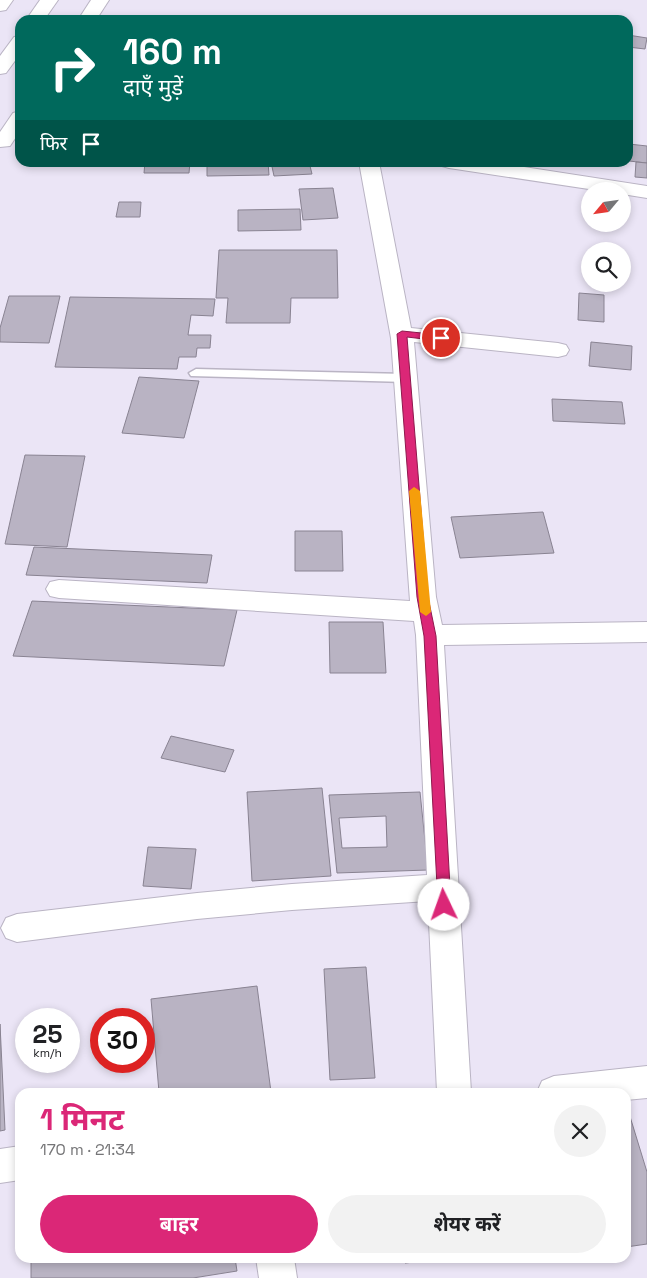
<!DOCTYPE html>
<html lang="hi">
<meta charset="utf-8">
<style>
body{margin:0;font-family:"Space Grotesk","Noto Sans Devanagari",sans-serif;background:#f2f2f2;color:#202124;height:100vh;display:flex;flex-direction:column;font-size:19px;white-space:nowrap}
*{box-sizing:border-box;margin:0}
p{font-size:16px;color:#757577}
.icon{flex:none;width:28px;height:28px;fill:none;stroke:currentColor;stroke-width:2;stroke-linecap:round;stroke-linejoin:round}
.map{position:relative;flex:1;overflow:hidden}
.panel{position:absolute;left:15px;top:1088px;width:616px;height:175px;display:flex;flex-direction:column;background:#fff;border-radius:15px;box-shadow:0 2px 8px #0003}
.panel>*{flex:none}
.top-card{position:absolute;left:15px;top:15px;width:618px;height:152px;border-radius:15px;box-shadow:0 2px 8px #0003;background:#00695c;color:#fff;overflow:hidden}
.needle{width:32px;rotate:241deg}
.tools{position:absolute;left:581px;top:182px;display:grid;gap:10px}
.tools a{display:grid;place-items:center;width:50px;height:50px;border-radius:50%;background:#fff;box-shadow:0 2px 8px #0003;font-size:25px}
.speed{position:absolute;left:15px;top:1008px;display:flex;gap:10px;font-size:25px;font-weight:700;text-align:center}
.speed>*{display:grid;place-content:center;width:65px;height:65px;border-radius:50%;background:#fff;box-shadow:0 2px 8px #0003;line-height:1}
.speed small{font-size:12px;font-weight:400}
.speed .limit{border:8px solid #d22;background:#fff;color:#111}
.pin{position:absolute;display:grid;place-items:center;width:42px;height:42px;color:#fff;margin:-21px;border:2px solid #fff;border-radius:50%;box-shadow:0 1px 5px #0007}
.me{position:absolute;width:55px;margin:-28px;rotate:357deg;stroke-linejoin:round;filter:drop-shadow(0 0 4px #0008)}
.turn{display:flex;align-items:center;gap:18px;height:105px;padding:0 25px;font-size:22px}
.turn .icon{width:65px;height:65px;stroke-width:2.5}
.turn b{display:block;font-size:35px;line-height:42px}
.then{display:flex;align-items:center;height:48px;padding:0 25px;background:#0003;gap:10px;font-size:19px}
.round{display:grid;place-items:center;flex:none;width:52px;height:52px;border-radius:26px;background:#f2f2f2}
.overview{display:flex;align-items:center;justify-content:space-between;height:85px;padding:0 25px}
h1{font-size:30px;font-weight:700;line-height:38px;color:#db2777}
.primary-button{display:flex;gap:10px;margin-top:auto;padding:10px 25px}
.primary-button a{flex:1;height:58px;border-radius:30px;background:#db2777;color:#fff;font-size:20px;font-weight:700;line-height:58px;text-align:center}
.primary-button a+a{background:#f2f2f2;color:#202124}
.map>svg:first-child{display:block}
</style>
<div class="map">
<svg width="647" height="1278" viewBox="0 0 647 1278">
<rect width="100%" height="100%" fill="#ebe5f6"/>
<g fill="#b9b3c3" stroke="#898392" fill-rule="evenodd">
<path d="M 628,35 L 647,38 L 645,49 L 628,47 Z"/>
<path d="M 629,144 L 647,146 L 647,163 L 629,161 Z"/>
<path d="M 145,162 L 190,162 L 189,173 L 144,173 Z"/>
<path d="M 207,162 L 268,162 L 269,175 L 207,176 Z"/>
<path d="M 271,162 L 309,162 L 312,174 L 274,176 Z"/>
<path d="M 636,162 L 647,163 L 647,178 L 635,177 Z"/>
<path d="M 333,188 L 338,218 L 303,220 L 299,189 Z"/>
<path d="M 119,202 L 141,202 L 140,217 L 116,217 Z"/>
<path d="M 300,209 L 301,230 L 238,231 L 238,210 Z"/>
<path d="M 219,250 L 337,250 L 338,298 L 291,298 L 290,323 L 226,323 L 228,298 L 216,298 Z"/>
<path d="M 579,293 L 604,295 L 604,322 L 578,320 Z"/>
<path d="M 9,296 L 60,296 L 49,343 L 0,342 L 0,328 Z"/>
<path d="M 70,297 L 215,299 L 213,316 L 191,315 L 188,335 L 211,335 L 210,348 L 197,348 L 196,357 L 179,357 L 177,369 L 55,367 Z"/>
<path d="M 591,342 L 632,346 L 631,370 L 589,366 Z"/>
<path d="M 139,377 L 199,381 L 184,438 L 122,433 Z"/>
<path d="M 552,399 L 622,402 L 625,424 L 553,421 Z"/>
<path d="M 25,455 L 85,456 L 67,547 L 5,544 Z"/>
<path d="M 543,512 L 554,553 L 460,558 L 451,517 Z"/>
<path d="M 295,531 L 342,531 L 343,571 L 295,571 Z"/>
<path d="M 34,547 L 212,555 L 207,583 L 26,575 Z"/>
<path d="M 32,601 L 237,610 L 224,666 L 13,656 Z"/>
<path d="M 329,622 L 383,622 L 386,673 L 330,673 Z"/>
<path d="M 171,736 L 234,750 L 225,772 L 161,758 Z"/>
<path d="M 322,788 L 331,876 L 252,881 L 247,792 Z"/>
<path d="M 420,792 L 428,870 L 337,873 L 329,795 ZM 386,816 L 387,847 L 342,848 L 339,818 Z"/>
<path d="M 148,847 L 196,849 L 191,889 L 143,886 Z"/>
<path d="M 366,967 L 375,1078 L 330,1080 L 324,969 Z"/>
<path d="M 257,986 L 271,1092 L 159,1092 L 151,999 Z"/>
<path d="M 0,1024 L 5,1130 L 0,1131 Z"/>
<path d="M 628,1110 L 647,1172 L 647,1244 L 626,1247 Z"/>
<path d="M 31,1258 L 235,1258 L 237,1271 L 193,1278 L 31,1278 Z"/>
<path d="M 404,1258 L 451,1258 L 405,1263 Z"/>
</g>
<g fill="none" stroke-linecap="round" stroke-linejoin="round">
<defs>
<path id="lane" d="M 196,369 L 406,374 L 413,378 L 406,382 L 191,376 L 189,373 Z"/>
<g id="street">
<path d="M 91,0 L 109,0 L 96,20 L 78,20 Z"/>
<path d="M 20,111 L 20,131 L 10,146 L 0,147 L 0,132 L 13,113 Z"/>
<path d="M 359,162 L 379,162 L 411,328 L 558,343 L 566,345 L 569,350 L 566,355 L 558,357 L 414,342 L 436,597 L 442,625 L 647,622 L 647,642 L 444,645 L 471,1092 L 437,1092 L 428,901 L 292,910 L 197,919 L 17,942 L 6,938 L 1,928 L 6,918 L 17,914 L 197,893 L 292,884 L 427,875 L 416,635 L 414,621 L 59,598 L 50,596 L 46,589 L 50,582 L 59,580 L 410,601 L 391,338 Z"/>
<path d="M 439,162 L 492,162 L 647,186 L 647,198 L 622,194 L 622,191 L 602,191 L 449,168 L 442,166 Z"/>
<path d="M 647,1066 L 647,1098 L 626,1100 L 626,1092 L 537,1092 L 542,1081 L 554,1076 Z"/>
<path d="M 20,1146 L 20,1180 L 0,1183 L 0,1149 Z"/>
<path d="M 256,1258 L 294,1258 L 297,1278 L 259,1278 Z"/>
</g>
<g id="secondary">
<path d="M 0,0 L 13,0 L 6,10 L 0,11 Z"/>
<path d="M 40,0 L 58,0 L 44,20 L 26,20 Z"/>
<path d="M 20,36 L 20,54 L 6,73 L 0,74 L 0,56 L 14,37 Z"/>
</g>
</defs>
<use href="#lane" stroke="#bab4c4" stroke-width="3"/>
<use href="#street" stroke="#bab4c4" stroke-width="2"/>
<use href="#secondary" stroke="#bab4c4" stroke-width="2"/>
<use href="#lane" fill="#fff" fill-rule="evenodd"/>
<use href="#street" fill="#fff" fill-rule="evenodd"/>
<use href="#secondary" fill="#fff" fill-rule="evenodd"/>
</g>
<path fill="#db2777" stroke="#8e194d" d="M 402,331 L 441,335 L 445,338 L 441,341 L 407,337 L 428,597 L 436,636 L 451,905 L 449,909 L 444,911 L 440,909 L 438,905 L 424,636 L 417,597 L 397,334 Z"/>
<path fill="#f59e0b" d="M 414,487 L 420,491 L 431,612 L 426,616 L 420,612 L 409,491 Z"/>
</svg>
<div class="tools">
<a><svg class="needle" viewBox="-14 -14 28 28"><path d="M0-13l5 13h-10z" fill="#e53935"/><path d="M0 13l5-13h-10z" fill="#757577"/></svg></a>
<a><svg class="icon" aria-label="search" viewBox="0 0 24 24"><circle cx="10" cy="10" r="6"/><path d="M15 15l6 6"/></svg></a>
</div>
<div class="speed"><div>25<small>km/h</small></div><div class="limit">30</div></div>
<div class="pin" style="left:441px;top:338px;background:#d93025"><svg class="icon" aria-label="arrive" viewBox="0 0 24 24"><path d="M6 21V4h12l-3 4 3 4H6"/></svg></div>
<svg class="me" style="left:444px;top:905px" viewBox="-20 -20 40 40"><circle r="19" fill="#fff"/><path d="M0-13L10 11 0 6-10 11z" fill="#db2777"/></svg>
<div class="top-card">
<div class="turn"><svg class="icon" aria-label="right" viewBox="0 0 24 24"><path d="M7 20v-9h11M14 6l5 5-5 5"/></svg><div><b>160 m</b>दाएँ मुड़ें</div></div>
<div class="then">फिर<svg class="icon" aria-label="arrive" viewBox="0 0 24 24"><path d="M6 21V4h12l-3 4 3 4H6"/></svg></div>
</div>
<section class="panel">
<div class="overview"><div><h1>1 मिनट</h1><p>170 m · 21:34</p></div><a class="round"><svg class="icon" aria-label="close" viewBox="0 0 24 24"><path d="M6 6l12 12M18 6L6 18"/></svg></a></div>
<div class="primary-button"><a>बाहर</a><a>शेयर करें</a></div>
</section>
</div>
